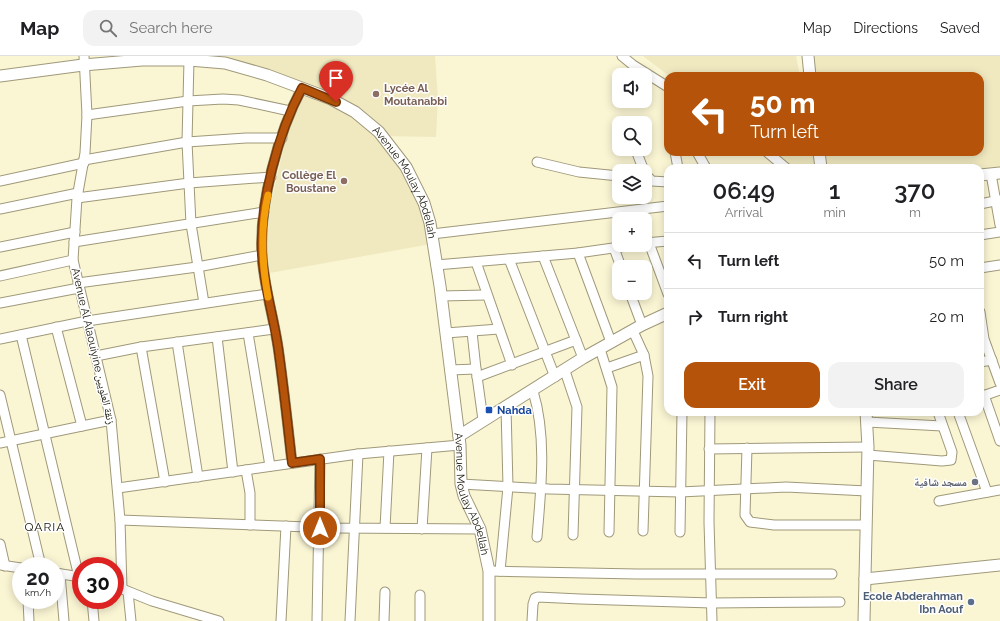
<!DOCTYPE html>
<meta charset="utf-8">
<style>
body{margin:0;font-family:Raleway,"Noto Naskh Arabic",sans-serif;background:#f2f2f2;color:#202124;height:100vh;display:flex;flex-direction:column;font-size:15px;white-space:nowrap}
*{box-sizing:border-box;margin:0}
p{font-size:13px;color:#757577}
.icon{flex:none;width:22px;height:22px;fill:none;stroke:currentColor;stroke-width:2;stroke-linecap:round;stroke-linejoin:round}
.map{position:relative;flex:1;overflow:hidden}
.drawer{position:absolute;left:664px;top:108px;width:320px;height:252px;display:flex;flex-direction:column;background:#fff;border-radius:12px;box-shadow:0 2px 10px #0003}
.drawer>*{flex:none}
.top-card{position:absolute;left:664px;top:16px;width:320px;height:84px;border-radius:12px;box-shadow:0 2px 10px #0003;background:#b45309;color:#fff;overflow:hidden}
.controls{position:absolute;left:612px;top:12px;display:grid;gap:8px}
.controls a{display:grid;place-items:center;width:40px;height:40px;border-radius:8px;background:#fff;box-shadow:0 2px 10px #0003;font-size:20px}
.speed{position:absolute;left:12px;top:501px;display:flex;gap:8px;font-size:20px;font-weight:700;text-align:center}
.speed>*{display:grid;place-content:center;width:52px;height:52px;border-radius:50%;background:#fff;box-shadow:0 2px 10px #0003;line-height:1}
.speed small{font-size:10px;font-weight:400}
.speed .limit{border:6px solid #d22;background:#fff;color:#111}
.pin{position:absolute;display:grid;place-items:center;width:34px;height:34px;color:#fff;margin:-41px -17px;border-radius:50% 50% 50% 0;rotate:-45deg;box-shadow:0 0 4px #0007}
.pin .icon{rotate:45deg}
.me{position:absolute;width:44px;margin:-22px;rotate:0deg;stroke-linejoin:round;filter:drop-shadow(0 0 3px #0008)}
.turn{display:flex;align-items:center;gap:14px;height:84px;padding:0 20px;font-size:18px}
.turn .icon{width:52px;height:52px;stroke-width:2.5}
.turn b{display:block;font-size:28px;line-height:34px}
.eta{display:flex;justify-content:space-evenly;align-items:center;height:68px;text-align:center}
.eta b{font-size:24px;font-weight:600;line-height:28px}
.cta{display:flex;gap:8px;margin-top:auto;padding:8px 20px}
.cta a{flex:1;height:46px;border-radius:12px;background:#b45309;color:#fff;font-size:16px;font-weight:600;line-height:46px;text-align:center}
.cta a+a{background:#f2f2f2;color:#202124}
ul{padding:0;list-style:none}
li{display:flex;align-items:center;gap:12px;height:56px;padding:0 20px;border-top:1px solid #e0e0e0}
li div{flex:1}
li b{display:block;font-size:15px}
li em{font-style:normal}
header{display:flex;align-items:center;gap:24px;box-sizing:border-box;height:56px;padding:0 20px;background:#fff;border-bottom:1px solid #e0e0e0}
header strong{font-size:19px}
nav{display:flex;gap:22px;margin-inline-start:auto;font-size:14px}
.search{width:280px;height:36px;background:#f2f2f2;display:flex;align-items:center;gap:10px;box-sizing:border-box;padding:0 14px;border-radius:12px;color:#757577;font-size:15px}
.map>svg:first-child{display:block}
</style>
<header>
<strong>Map</strong>
<div class="search"><svg class="icon" aria-label="search" viewBox="0 0 24 24"><circle cx="10" cy="10" r="6"/><path d="M15 15l6 6"/></svg>Search here</div>
<nav><a>Map</a><a>Directions</a><a>Saved</a></nav>
</header>
<div class="map">
<svg width="1000" height="565" viewBox="0 0 1000 565">
<rect width="100%" height="100%" fill="#faf5d3"/>
<g fill="#f0e9c0">
<path d="M 223,0 L 435,0 L 438,43 L 436,81 L 380,80 L 414,130 L 431,188 L 264,218 L 270,151 L 292,56 L 301,33 L 258,20 L 217,11 Z"/>
<path d="M 643,0 L 796,0 L 800,20 L 669,20 Z"/>
<path d="M 810,0 L 1000,0 L 1000,117 L 980,118 L 980,112 L 820,112 L 819,96 L 980,96 L 980,20 L 812,20 Z"/>
<path d="M 770,96 L 815,96 L 818,112 L 791,112 Z"/>
</g>
<g fill="none" stroke-linecap="round" stroke-linejoin="round">
<defs>
<g id="minor">
<path d="M 84,0 L 87,59 L 85,97 L 77,142 L 73,204 L 111,364 L 120,464 L 122,533"/>
<path d="M 622,0 L 633,9 L 668,31"/>
<path d="M 189,4 L 187,86 L 191,168 L 204,247"/>
<path d="M 87,59 L 188,45 L 223,43 L 239,44 L 290,55"/>
<path d="M 675,96 L 678,112"/>
<path d="M 697,96 L 706,112"/>
<path d="M 767,96 L 786,112"/>
<path d="M 637,97 L 644,115"/>
<path d="M 84,104 L 187,86 L 246,82 L 282,82"/>
<path d="M 537,106 L 579,116 L 619,120"/>
<path d="M 645,118 L 652,125 L 668,126"/>
<path d="M 991,118 L 1000,169"/>
<path d="M 0,125 L 84,107"/>
<path d="M 77,142 L 189,127 L 271,121"/>
<path d="M 980,148 L 1000,144"/>
<path d="M 0,153 L 78,137"/>
<path d="M 432,178 L 668,150"/>
<path d="M 980,179 L 1000,176"/>
<path d="M 74,186 L 264,156"/>
<path d="M 645,187 L 668,185"/>
<path d="M 649,187 L 668,238"/>
<path d="M 0,191 L 75,176"/>
<path d="M 614,192 L 621,211"/>
<path d="M 578,197 L 611,286"/>
<path d="M 543,200 L 583,302"/>
<path d="M 509,203 L 555,321"/>
<path d="M 476,206 L 512,309"/>
<path d="M 436,209 L 578,197 L 634,189"/>
<path d="M 980,212 L 1000,209"/>
<path d="M 0,220 L 73,204"/>
<path d="M 78,227 L 197,211 L 262,199"/>
<path d="M 630,237 L 642,269"/>
<path d="M 441,240 L 486,239"/>
<path d="M 0,247 L 79,232"/>
<path d="M 980,256 L 984,283 L 1000,327"/>
<path d="M 56,271 L 82,370"/>
<path d="M 633,275 L 644,299 L 648,320 L 643,475"/>
<path d="M 472,276 L 476,313"/>
<path d="M 248,277 L 270,410"/>
<path d="M 446,277 L 499,273"/>
<path d="M 21,279 L 79,521"/>
<path d="M 217,281 L 233,416"/>
<path d="M 0,283 L 87,265 L 267,238"/>
<path d="M 177,286 L 198,421"/>
<path d="M 141,291 L 165,426"/>
<path d="M 600,293 L 612,331 L 609,476"/>
<path d="M 96,300 L 141,291 L 274,273"/>
<path d="M 980,306 L 992,304"/>
<path d="M 607,312 L 644,299"/>
<path d="M 450,314 L 476,313 L 483,364"/>
<path d="M 565,315 L 577,351 L 573,479"/>
<path d="M 477,321 L 576,284"/>
<path d="M 533,335 C 547,381 541,433 537,481"/>
<path d="M 0,339 L 41,510"/>
<path d="M 984,339 L 1000,385"/>
<path d="M 980,341 L 1000,334"/>
<path d="M 710,356 L 709,466 L 712,565"/>
<path d="M 958,356 L 987,436"/>
<path d="M 867,366 L 942,370"/>
<path d="M 0,387 L 111,364"/>
<path d="M 747,392 L 745,459 L 750,466 L 774,469 L 866,469"/>
<path d="M 709,393 L 868,391"/>
<path d="M 868,399 L 942,405 L 951,404 L 952,396 L 938,356"/>
<path d="M 292,407 C 288,371 284,334 279,298 C 275,265 264,233 262,199 C 259,148 278,77 302,32"/>
<path d="M 246,414 L 250,437 L 250,469"/>
<path d="M 461,428 L 549,433 L 680,436 L 786,431 L 867,435"/>
<path d="M 118,432 L 358,398 L 460,389"/>
<path d="M 939,445 L 1000,434"/>
<path d="M 120,464 L 335,472 L 480,473"/>
<path d="M 385,472 L 389,395"/>
<path d="M 422,473 L 427,392"/>
<path d="M 680,476 L 682,356"/>
<path d="M 0,488 L 5,510"/>
<path d="M 1,509 L 21,512"/>
<path d="M 489,515 L 637,518 L 832,518"/>
<path d="M 500,515 L 508,431 L 506,351"/>
<path d="M 55,517 L 81,521"/>
<path d="M 60,518 L 64,565"/>
<path d="M 115,530 L 152,545 L 219,565"/>
<path d="M 128,536 L 131,565"/>
<path d="M 420,539 L 420,565"/>
<path d="M 28,544 L 29,565"/>
<path d="M 92,544 L 94,565"/>
<path d="M 281,565 L 286,470"/>
<path d="M 317,565 L 320,403"/>
<path d="M 350,565 L 358,398"/>
<path d="M 384,565 L 385,536"/>
<path d="M 532,565 L 533,548 L 535,542 L 538,541 L 580,543 L 712,547 L 840,546"/>
</g>
<g id="tertiary">
<path d="M 808,0 L 810,20"/>
<path id="s1" d="M 0,20 L 83,9 L 142,4 L 189,4 L 225,7 L 267,19 L 331,43 L 355,56 L 379,76 L 406,111 L 424,147 L 430,167 L 440,230 L 460,389 L 461,428 L 464,440 L 480,473 L 489,515 L 489,565"/>
<path d="M 819,96 L 821,112"/>
<path d="M 980,119 L 1000,117"/>
<path d="M 459,380 L 583,302 L 642,269 L 668,257"/>
<path d="M 865,523 L 1000,509"/>
<path d="M 864,565 L 868,391 L 866,356"/>
</g>
</defs>
<use href="#minor" stroke="#9f997a" stroke-width="11"/>
<use href="#tertiary" stroke="#9f997a" stroke-width="13"/>
<use href="#minor" stroke="#fff" stroke-width="9"/>
<use href="#tertiary" stroke="#fff" stroke-width="11"/>
</g>
<g fill="none" stroke-linecap="round" stroke-linejoin="round">
<defs>
<path id="route" d="M 320,472 L 320,403 L 292,407 C 288,371 284,334 279,298 C 275,265 264,232 262,199 C 259,148 278,77 302,32 L 336,46"/>
</defs>
<use href="#route" stroke="#753606" stroke-width="10"/>
<use href="#route" stroke="#b45309" stroke-width="7"/>
<path stroke="#f59e0b" stroke-width="7" d="M 268,139 C 260,173 262,208 268,241"/>
</g>
<g fill="#8d6e63" stroke="#fff" stroke-width="1.5">
<circle cx="376" cy="38" r="4"/>
<circle cx="344" cy="125" r="4"/>
</g>
<rect fill="#1a4fb4" stroke="#fff" stroke-width="1.5" x="485" y="350" width="8" height="8" rx="2"/>
<circle fill="#6b7280" stroke="#fff" stroke-width="1.5" cx="975" cy="426" r="4"/>
<circle fill="#5c6f8a" stroke="#fff" stroke-width="1.5" cx="971" cy="546" r="4"/>
<g text-anchor="middle" dominant-baseline="central" stroke-width="3" stroke-linejoin="round" paint-order="stroke">
<g font-size="11" font-weight="bold" fill="#785e54" stroke="#fff" text-anchor="start">
<text x="384" y="32">Lycée Al<tspan x="384" dy="13">Moutanabbi</tspan></text>
<text x="336" y="119" text-anchor="end">Collège El<tspan x="336" dy="13">Boustane</tspan></text>
</g>
<g font-size="11" fill="#19170b" stroke="#fff">
<text stroke="none"><textPath href="#s1" startOffset="454">Avenue Moulay Abdellah</textPath></text>
<text transform="translate(93 290) rotate(77)">Avenue Al Alaouiyine زنقة العلويين</text>
<text stroke="none"><textPath href="#s1" startOffset="777">Avenue Moulay Abdellah</textPath></text>
</g>
<g font-size="11" font-weight="bold" fill="#164399" stroke="#fff" text-anchor="start">
<text x="497" y="354">Nahda</text>
</g>
<g font-size="11" font-weight="bold" fill="#5b616d" stroke="#fff" text-anchor="end">
<text x="967" y="426">مسجد شافية</text>
</g>
<g font-size="11" font-weight="bold" fill="#4e5e75" stroke="#fff" text-anchor="end">
<text x="963" y="540">Ecole Abderahman<tspan x="963" dy="13">Ibn Aouf</tspan></text>
</g>
<g font-size="12" letter-spacing="1" fill="#19170b" stroke="#fff">
<text x="45" y="471">QARIA</text>
</g>
</g>
</svg>
<div class="controls">
<a><svg class="icon" aria-label="sound" viewBox="0 0 24 24"><path d="M4 9h4l5-4v14l-5-4H4zM17 9q2 3 0 6"/></svg></a>
<a><svg class="icon" aria-label="search" viewBox="0 0 24 24"><circle cx="10" cy="10" r="6"/><path d="M15 15l6 6"/></svg></a>
<a><svg class="icon" aria-label="layers" viewBox="0 0 24 24"><path d="M12 4l9 5-9 5-9-5zM3 14l9 5 9-5"/></svg></a>
<a>+</a>
<a>−</a>
</div>
<div class="speed"><div>20<small>km/h</small></div><div class="limit">30</div></div>
<div class="pin" style="left:336px;top:46px;background:#d93025"><svg class="icon" aria-label="arrive" viewBox="0 0 24 24"><path d="M6 21V4h12l-3 4 3 4H6"/></svg></div>
<svg class="me" style="left:320px;top:472px" viewBox="-20 -20 40 40"><circle r="17" fill="#b45309" stroke="#fff" stroke-width="3"/><path d="M0-11L8 9 0 5-8 9z" fill="#fff"/></svg>
<div class="top-card">
<div class="turn"><svg class="icon" aria-label="left" viewBox="0 0 24 24"><path d="M17 20v-9H6M10 6l-5 5 5 5"/></svg><div><b>50 m</b>Turn left</div></div>
</div>
<section class="drawer">
<div class="eta">
<div><b>06:49</b><p>Arrival</p></div>
<div><b>1</b><p>min</p></div>
<div><b>370</b><p>m</p></div>
</div>
<ul>
<li><svg class="icon" aria-label="left" viewBox="0 0 24 24"><path d="M17 20v-9H6M10 6l-5 5 5 5"/></svg><div><b>Turn left</b></div><em>50 m</em></li>
<li><svg class="icon" aria-label="right" viewBox="0 0 24 24"><path d="M7 20v-9h11M14 6l5 5-5 5"/></svg><div><b>Turn right</b></div><em>20 m</em></li>
</ul>
<div class="cta"><a>Exit</a><a>Share</a></div>
</section>
</div>
